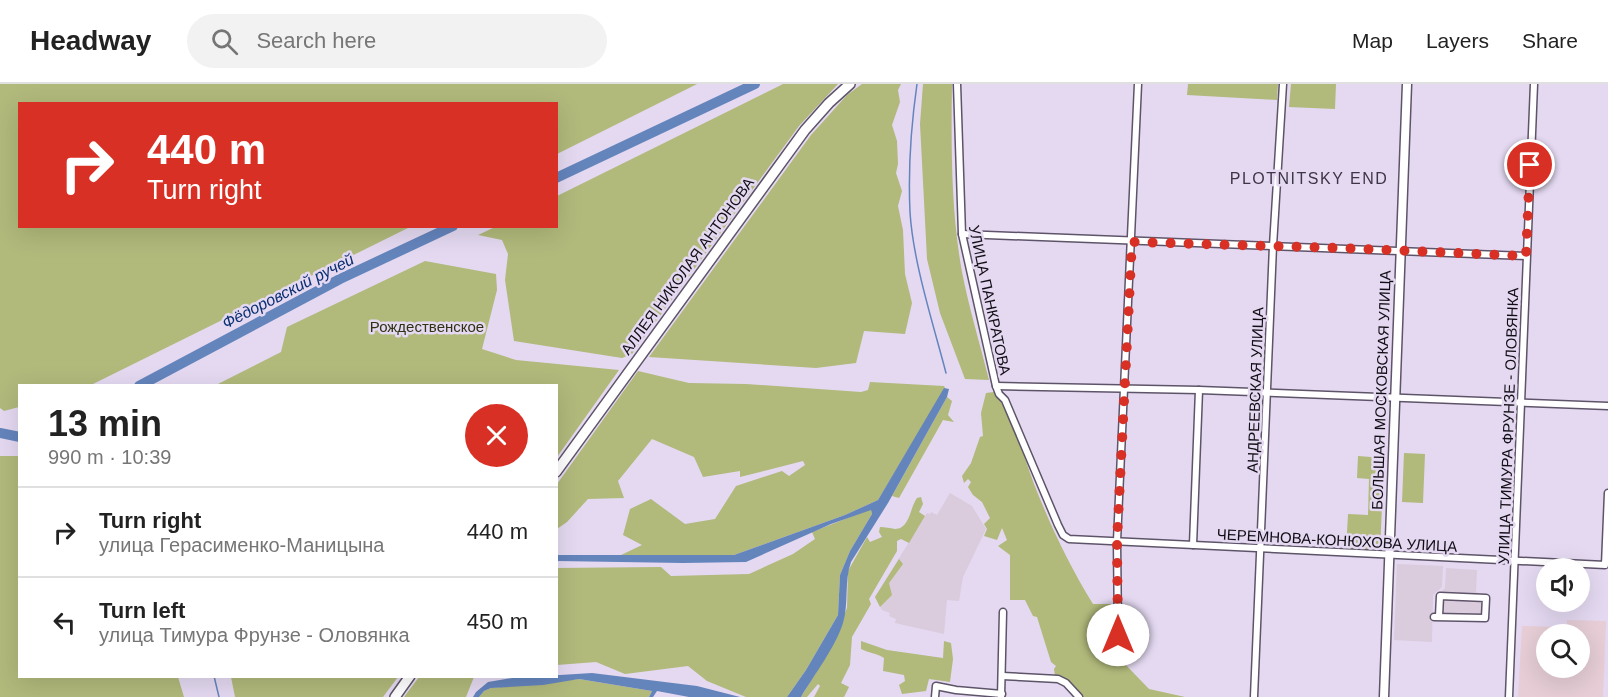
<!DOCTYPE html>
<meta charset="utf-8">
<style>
body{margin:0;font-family:Helvetica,sans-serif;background:#f2f2f2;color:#222;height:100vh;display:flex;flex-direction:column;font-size:22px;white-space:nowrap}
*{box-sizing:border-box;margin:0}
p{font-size:20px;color:#767676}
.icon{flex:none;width:33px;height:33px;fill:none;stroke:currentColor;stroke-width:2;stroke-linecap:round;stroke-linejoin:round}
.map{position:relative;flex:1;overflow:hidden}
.drawer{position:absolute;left:18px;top:300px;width:540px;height:294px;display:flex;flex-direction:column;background:#fff;border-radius:0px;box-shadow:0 6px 24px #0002}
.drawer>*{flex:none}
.banner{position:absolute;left:18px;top:18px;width:540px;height:126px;border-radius:0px;box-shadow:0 6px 24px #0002;background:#d93025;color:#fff;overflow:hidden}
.tools{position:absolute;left:1536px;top:474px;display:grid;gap:12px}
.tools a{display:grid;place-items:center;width:54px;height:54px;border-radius:50%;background:#fff;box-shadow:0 6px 24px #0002;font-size:30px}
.pin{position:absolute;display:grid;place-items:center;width:51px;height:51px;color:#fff;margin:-26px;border:3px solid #fff;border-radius:50%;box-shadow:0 2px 6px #0007}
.me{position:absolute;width:66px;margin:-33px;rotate:0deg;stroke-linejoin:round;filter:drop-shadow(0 0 4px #0008)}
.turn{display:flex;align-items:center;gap:21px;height:126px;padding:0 30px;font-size:27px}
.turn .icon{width:78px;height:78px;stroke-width:2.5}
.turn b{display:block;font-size:42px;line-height:51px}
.round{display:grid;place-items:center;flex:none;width:63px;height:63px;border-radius:32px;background:#f2f2f2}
.head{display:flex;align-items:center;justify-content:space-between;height:102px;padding:0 30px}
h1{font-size:36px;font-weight:700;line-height:45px}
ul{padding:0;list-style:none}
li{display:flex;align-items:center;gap:18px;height:90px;padding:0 30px;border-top:2px solid #e0e0e0}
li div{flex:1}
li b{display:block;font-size:22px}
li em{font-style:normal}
header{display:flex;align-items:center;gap:36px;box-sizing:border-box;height:84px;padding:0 30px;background:#fff;border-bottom:2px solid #e0e0e0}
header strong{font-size:28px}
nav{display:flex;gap:33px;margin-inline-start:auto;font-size:21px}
.search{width:420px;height:54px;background:#f2f2f2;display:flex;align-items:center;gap:15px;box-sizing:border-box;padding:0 21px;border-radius:33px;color:#767676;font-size:22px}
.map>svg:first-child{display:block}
</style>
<header>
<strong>Headway</strong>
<div class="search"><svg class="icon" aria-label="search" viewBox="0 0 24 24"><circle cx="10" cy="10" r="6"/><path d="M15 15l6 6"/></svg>Search here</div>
<nav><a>Map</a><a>Layers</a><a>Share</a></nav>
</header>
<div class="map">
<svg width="1608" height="613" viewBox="0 0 1608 613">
<rect width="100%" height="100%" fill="#e4d9f1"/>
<g fill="#dacbdd">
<path d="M 950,409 L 972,422 L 986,445 L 963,493 L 959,517 L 947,516 L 944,550 L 895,539 L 896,535 L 889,532 L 890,529 L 882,526 L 875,513 L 927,429 L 930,430 L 931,428 L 937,431 Z"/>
<path d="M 1397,480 L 1443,482 L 1442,503 L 1433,511 L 1432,558 L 1394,556 Z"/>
<path d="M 1446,484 L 1477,486 L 1476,508 L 1486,513 L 1485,535 L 1437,533 L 1436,513 L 1445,504 Z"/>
</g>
<path fill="#e6cdd6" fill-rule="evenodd" d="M 1567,536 L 1606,537 L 1603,613 L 1518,613 L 1522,542 L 1567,543 ZM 1546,550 L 1580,550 L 1580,584 L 1546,584 Z"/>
<g fill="#b1b97b">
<path d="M 0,0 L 697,0 L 557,70 L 556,20 L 20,20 L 20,142 L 410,143 L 91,301 L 20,302 L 19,323 L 4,327 L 0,324 Z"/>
<path d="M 783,0 L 838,0 L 799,42 L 632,270 L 622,274 L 514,257 L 505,196 L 508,170 L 502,156 L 478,151 L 495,143 L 556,142 L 557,112 Z"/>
<path d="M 862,0 L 901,0 L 898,6 L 900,18 L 892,41 L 897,57 L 898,80 L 896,89 L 902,107 L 898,122 L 903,146 L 905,190 L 912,219 L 905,250 L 864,247 L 856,279 L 816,284 L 649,273 L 811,51 L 847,11 Z"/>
<path d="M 923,0 L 952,0 C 951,62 951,127 962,188 C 969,224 980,260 989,296 L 965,295 L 940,229 L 927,175 L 920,40 Z"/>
<path d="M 1188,0 L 1278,0 L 1277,16 L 1187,11 Z"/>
<path d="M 1291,0 L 1336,0 L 1335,25 L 1289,23 Z"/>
<path d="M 425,177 L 496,190 L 497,206 L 482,265 L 516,276 L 619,286 L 557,373 L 556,302 L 216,301 L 281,268 L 287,243 Z"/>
<path d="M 638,287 L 689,299 L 746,300 L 861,308 L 868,306 L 870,298 L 944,302 L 945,304 L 878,416 L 845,431 L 734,471 L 619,472 L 642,461 L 623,451 L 630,425 L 651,415 L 685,440 L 715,435 L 736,402 L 782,387 L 789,392 L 805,381 L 803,377 L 740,393 L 740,387 L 703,393 L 694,373 L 652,355 L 618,397 L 624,414 L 588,415 L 567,438 L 557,445 L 557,400 Z"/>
<path d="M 994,308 C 1014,334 1023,370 1034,400 C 1051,443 1069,481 1093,520 L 1111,520 L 1111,561 L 1123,578 L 1149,605 L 1185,613 L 1083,613 L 1064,594 L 1055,592 L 1054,585 L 1056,582 L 1051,578 L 1037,533 L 1033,532 L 1025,516 L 1010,516 L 1010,471 L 998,462 L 1007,456 L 1002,444 L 997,456 L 984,452 L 987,445 L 984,440 L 990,434 L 982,418 L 973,411 L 968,403 L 971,398 L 968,395 L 964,399 L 962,392 L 971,379 L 980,353 L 983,352 L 981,329 L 986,309 Z"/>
<path d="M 947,313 L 952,317 L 948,331 L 954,338 L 943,336 L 899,414 L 892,412 Z"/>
<path d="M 1404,369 L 1425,370 L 1423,419 L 1402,418 Z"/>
<path d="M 0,372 L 19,372 L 20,592 L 178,593 L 184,613 L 0,613 Z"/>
<path d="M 1358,372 L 1384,374 L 1380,468 L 1346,467 L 1348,430 L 1368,431 L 1369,395 L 1357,394 Z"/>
<path d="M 921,413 L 923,420 L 919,428 L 925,432 L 909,459 L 901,455 L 897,457 L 897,467 L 869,515 L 871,520 L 852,553 L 850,581 L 841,599 L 849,603 L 844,613 L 814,613 L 820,602 L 818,600 L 807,613 L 801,613 L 826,572 L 847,524 L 848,487 L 867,453 L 870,458 L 882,453 L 879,448 L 880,443 C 885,443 890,444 895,445 C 910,445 910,423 917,414 Z"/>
<path d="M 868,426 L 871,426 L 872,430 L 850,467 L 840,491 L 838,531 L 806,586 L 787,613 L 746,613 L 707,597 L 688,582 L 625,590 L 596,578 L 557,581 L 556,484 L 661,483 L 671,492 L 749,490 L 793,470 L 815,455 L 812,448 Z"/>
<path d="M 899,475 L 903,480 L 889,499 L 892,511 L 880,523 L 875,513 Z"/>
<path d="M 861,557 L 887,566 L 943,574 L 944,557 L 951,559 L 953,575 L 950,598 L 929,595 L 926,607 L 902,610 L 899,601 L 905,597 L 904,591 L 883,587 L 884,574 C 876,569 869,569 861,565 Z"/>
<path d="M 231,593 L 231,592 L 398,593 L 383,613 L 235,613 Z"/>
<path d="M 419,593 L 419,592 L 474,593 L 466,613 L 404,613 Z"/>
<path d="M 579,595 L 652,607 L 649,613 L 479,613 L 484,607 L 491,604 Z"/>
</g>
<g fill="#6484bc">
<path d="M 944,304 L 949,305 L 947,313 L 888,419 L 851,478 C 844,497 849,519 843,539 C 835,564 814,591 801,613 L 787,613 L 806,586 L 838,531 L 840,491 L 850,467 L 872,430 L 871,426 L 831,440 L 746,478 L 683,479 L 557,477 L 557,471 L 734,471 L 845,431 L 878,416 Z"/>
<path d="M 592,589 L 697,602 L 740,613 L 689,613 L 657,607 L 653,613 L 649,613 L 652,607 L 579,595 L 543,601 L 491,604 L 484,607 L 479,613 L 473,613 L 476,608 L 488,598 L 512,594 Z"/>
</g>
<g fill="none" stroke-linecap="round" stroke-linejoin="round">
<g stroke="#6484bc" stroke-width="1.5">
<path d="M 917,0 C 911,42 908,85 910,128 C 913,178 933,239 946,289"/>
<path d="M 214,592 L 219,613"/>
</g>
<g stroke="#6484bc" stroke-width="10">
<path d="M 556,94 L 755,0"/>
<path d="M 139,302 L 340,195 L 453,142"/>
<path d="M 0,349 L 20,353"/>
</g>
<defs>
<g id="minor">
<path d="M 957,0 L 962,150 L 996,302 L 999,310 L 1005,316 L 1058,441 L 1063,451 L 1069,455 L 1605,481 L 1608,409"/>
<path d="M 962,150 L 1526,172"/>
<path d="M 996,302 L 1199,306 L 1608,322"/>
<path d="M 1193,461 L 1199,306"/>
<path d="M 1434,533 L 1485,534 L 1486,514 L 1440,512 L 1439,532"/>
<path d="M 1118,551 L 1117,457 L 1138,0"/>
<path d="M 1002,592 L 1058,595 L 1066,599 L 1079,613"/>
<path d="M 935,613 L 936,602 L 956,606 L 1002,610"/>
<path d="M 1001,613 L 1003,528"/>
<path d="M 1254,613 L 1273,162 L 1283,0"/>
<path d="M 1509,613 L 1534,0"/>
</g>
<path id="secondary" d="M 1384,613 L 1407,0"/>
<g id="primary">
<path d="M 556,388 L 805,46 L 829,19 L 850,0"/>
<path d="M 395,613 L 410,592"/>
</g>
</defs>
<use href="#minor" stroke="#5e5469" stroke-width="9"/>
<use href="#secondary" stroke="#5e5469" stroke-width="11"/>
<use href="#primary" stroke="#5e5469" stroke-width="12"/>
<use href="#minor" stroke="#fff" stroke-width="6"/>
<use href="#secondary" stroke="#fff" stroke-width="8"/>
<use href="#primary" stroke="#fff" stroke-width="9"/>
</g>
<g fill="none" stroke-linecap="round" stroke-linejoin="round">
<path stroke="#d93025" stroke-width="10" stroke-dasharray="0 18" d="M 1118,551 L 1117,457 L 1132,158 L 1338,164 L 1526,172 L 1530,81"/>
</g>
<g text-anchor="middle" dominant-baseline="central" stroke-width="5" stroke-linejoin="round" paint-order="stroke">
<g font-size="15" fill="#120e16" stroke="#e4d9f1">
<text transform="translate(687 182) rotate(-54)">АЛЛЕЯ НИКОЛАЯ АНТОНОВА</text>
<text transform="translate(990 216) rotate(78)">УЛИЦА ПАНКРАТОВА</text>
<text transform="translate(1255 306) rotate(-88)">АНДРЕЕВСКАЯ УЛИЦА</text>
<text transform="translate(1381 306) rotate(-88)">БОЛЬШАЯ МОСКОВСКАЯ УЛИЦА</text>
<text transform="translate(1508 342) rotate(-88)">УЛИЦА ТИМУРА ФРУНЗЕ - ОЛОВЯНКА</text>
<text transform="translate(1337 456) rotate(3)">ЧЕРЕМНОВА-КОНЮХОВА УЛИЦА</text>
</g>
<g font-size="15" fill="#2e3213" stroke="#e4d9f1">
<text x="427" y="242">Рождественское</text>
</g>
<g font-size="16" letter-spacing="1.5" fill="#3e3547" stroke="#e4d9f1">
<text x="1309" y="94">PLOTNITSKY END</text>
</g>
<g font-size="16" font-style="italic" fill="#0a2f72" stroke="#e4d9f1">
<text transform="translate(288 207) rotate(-27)">Фёдоровский ручей</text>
</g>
</g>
</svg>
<div class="tools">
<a><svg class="icon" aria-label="sound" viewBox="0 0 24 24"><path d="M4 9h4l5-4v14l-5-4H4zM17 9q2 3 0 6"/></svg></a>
<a><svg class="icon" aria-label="search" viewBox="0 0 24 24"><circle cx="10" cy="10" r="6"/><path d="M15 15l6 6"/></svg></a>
</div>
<div class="pin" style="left:1530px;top:81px;background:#d93025"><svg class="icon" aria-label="arrive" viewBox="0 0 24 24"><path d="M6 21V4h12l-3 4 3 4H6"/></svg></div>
<svg class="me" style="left:1118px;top:551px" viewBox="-20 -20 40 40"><circle r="19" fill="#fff"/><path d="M0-13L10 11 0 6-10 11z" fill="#d93025"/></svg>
<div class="banner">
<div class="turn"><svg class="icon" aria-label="right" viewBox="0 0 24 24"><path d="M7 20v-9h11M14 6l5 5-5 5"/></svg><div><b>440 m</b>Turn right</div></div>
</div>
<section class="drawer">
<div class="head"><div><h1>13 min</h1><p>990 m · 10:39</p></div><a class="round" style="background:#d93025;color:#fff"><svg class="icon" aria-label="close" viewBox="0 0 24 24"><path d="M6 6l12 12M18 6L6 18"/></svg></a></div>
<ul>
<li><svg class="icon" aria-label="right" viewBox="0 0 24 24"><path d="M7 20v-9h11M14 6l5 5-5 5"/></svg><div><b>Turn right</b><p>улица Герасименко-Маницына</p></div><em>440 m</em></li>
<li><svg class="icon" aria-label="left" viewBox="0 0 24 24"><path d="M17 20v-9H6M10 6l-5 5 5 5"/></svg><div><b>Turn left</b><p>улица Тимура Фрунзе - Оловянка</p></div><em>450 m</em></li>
</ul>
</section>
</div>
